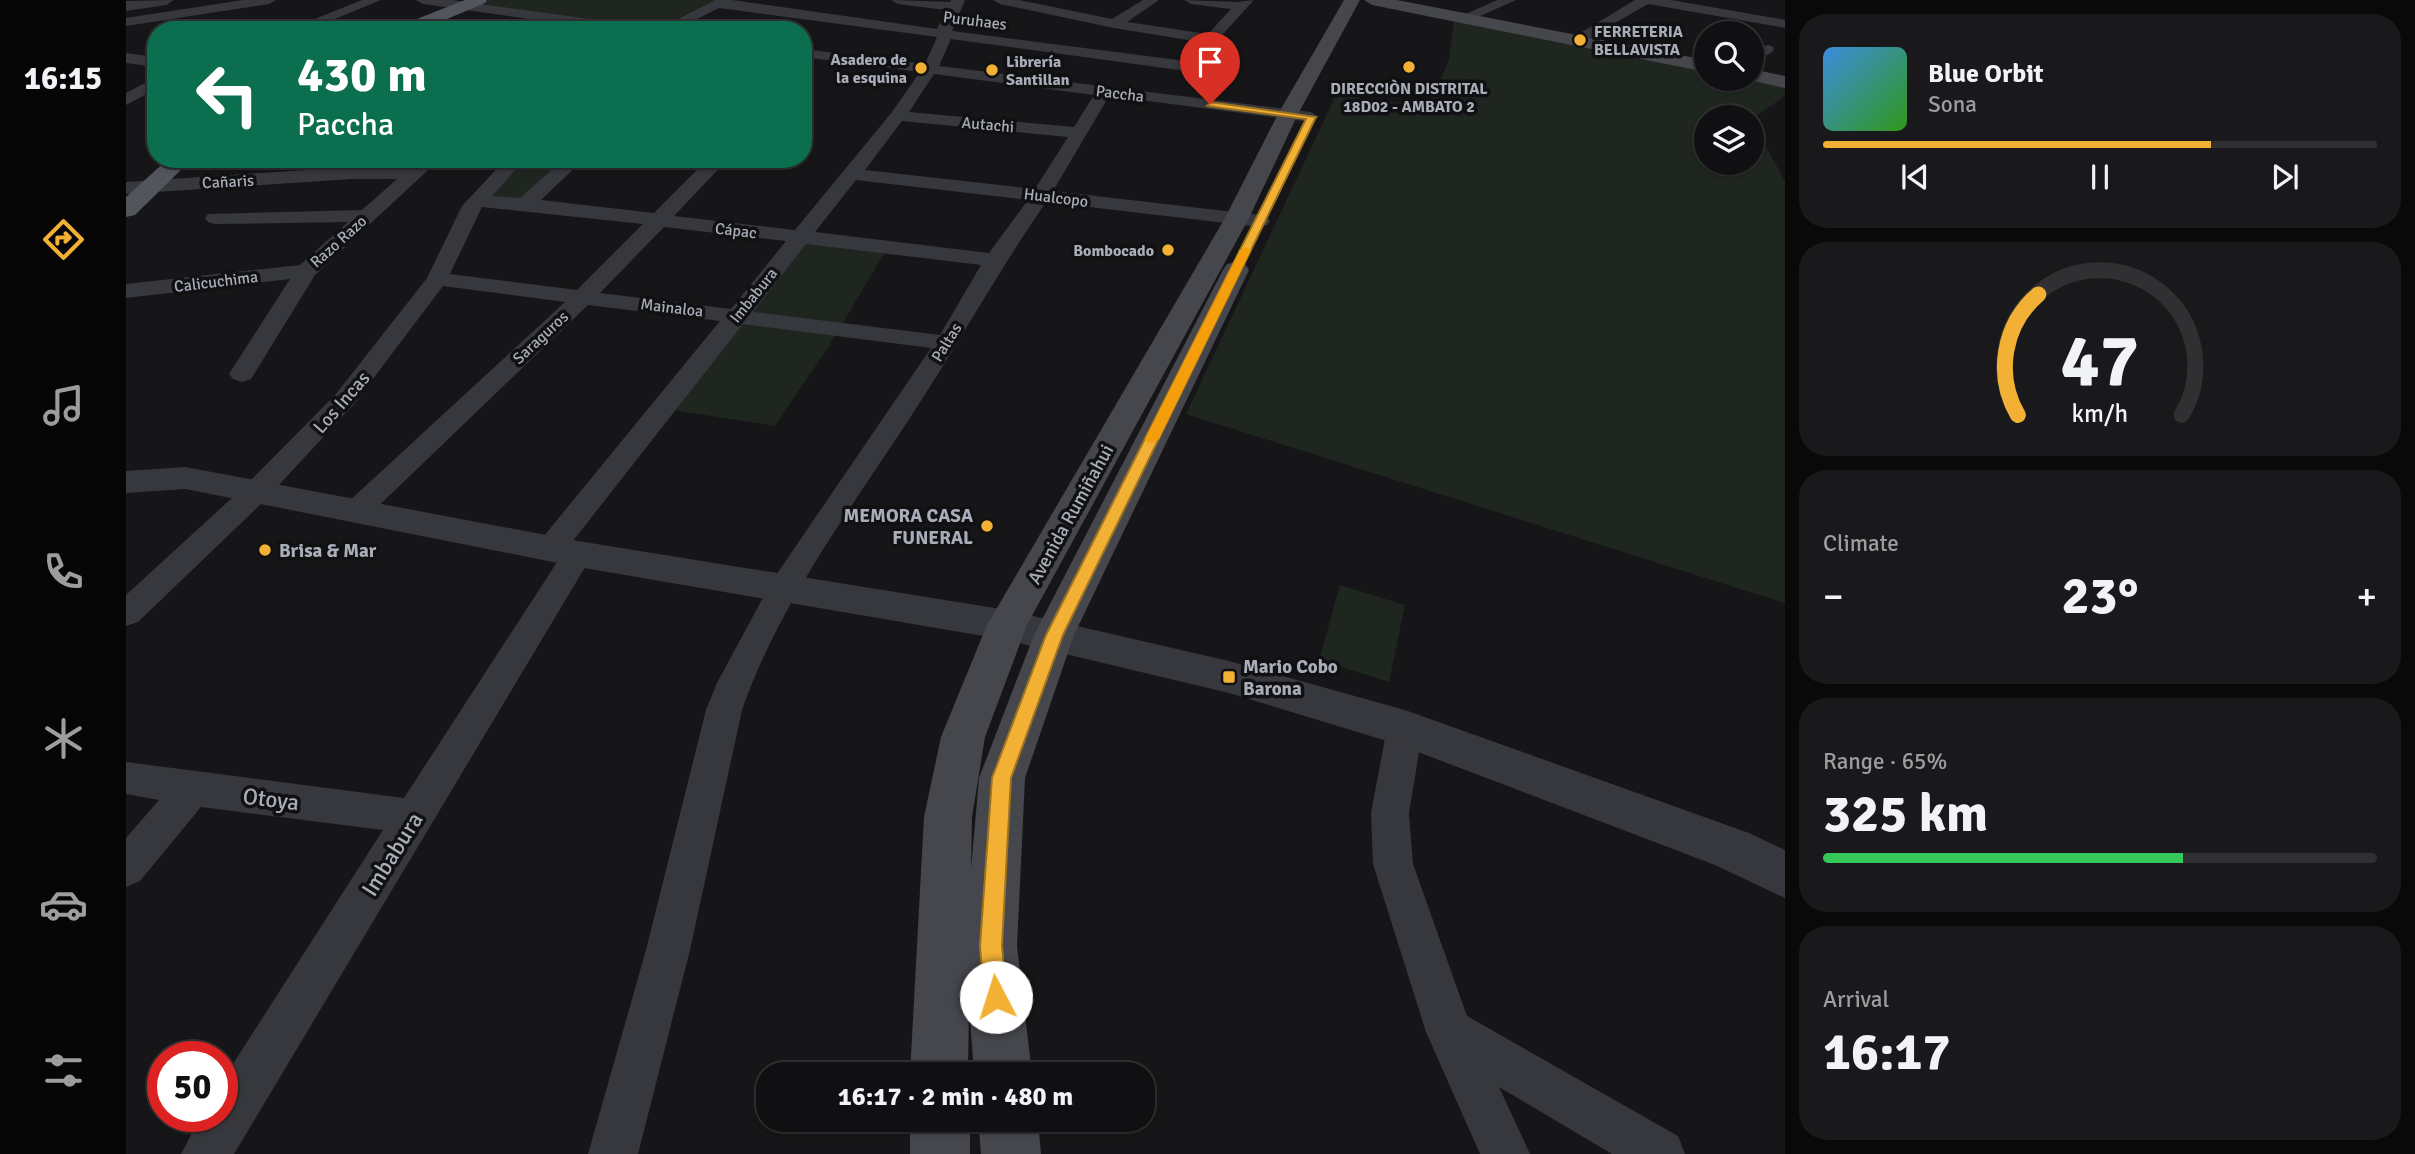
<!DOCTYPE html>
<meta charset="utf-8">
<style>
body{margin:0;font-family:Signika,sans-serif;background:#19191b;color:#f1f3f6;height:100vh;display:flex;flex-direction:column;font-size:26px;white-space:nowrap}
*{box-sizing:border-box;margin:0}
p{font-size:23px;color:#9c9d9f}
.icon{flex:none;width:38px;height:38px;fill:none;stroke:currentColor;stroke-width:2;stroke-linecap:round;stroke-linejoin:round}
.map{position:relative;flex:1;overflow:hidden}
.panel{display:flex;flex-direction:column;gap:14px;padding:14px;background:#09090a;width:630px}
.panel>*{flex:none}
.guide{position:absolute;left:21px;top:21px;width:665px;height:147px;border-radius:28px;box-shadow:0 2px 5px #0004,0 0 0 2px #303032;background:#0b6e4f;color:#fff;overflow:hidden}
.tools{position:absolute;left:1568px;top:21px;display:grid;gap:14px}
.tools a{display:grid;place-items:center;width:70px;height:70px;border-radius:50%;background:#101012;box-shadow:0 2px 5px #0004,0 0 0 2px #303032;font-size:35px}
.speed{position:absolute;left:21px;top:1041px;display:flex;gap:14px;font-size:35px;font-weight:700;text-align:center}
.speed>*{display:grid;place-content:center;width:91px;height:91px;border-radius:50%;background:#101012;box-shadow:0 2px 5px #0004,0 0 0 2px #303032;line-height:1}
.speed .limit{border:10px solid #d22;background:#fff;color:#111}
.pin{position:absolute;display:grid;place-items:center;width:60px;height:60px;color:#fff;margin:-72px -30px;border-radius:50% 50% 50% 0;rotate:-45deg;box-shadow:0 0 7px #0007}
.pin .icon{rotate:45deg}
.me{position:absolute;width:77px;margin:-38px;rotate:355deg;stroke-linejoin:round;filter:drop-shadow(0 0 5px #0008)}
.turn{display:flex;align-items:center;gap:24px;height:147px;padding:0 35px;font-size:32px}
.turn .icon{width:91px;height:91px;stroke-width:2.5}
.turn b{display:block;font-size:49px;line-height:60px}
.big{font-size:52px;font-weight:700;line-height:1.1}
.panel .widget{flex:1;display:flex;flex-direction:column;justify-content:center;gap:10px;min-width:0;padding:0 24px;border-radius:28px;background:#19191b}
.panel .dial{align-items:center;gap:0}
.dial svg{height:182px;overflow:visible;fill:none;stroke:#303032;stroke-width:7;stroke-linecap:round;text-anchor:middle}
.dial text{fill:#f1f3f6;stroke:none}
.song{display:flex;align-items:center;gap:21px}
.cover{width:84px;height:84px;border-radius:10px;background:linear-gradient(135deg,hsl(210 70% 55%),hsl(110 70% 35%))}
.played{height:7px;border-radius:4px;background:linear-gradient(90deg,#f2b134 70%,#303032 70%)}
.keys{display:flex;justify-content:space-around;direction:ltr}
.heat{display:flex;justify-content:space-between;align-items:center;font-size:38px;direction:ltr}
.charge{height:10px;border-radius:5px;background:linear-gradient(90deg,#34c759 65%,#303032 0)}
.trip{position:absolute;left:630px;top:1062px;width:399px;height:70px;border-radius:28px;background:#101012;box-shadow:0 2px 5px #0004,0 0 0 2px #303032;font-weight:700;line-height:70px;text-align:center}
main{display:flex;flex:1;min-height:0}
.menu{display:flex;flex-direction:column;width:126px;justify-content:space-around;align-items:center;background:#060607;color:#9c9d9f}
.menu .icon{width:49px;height:49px}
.menu .active{color:#f2b134}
.menu b{font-size:32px;color:#f1f3f6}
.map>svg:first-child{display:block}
.green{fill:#1e261f}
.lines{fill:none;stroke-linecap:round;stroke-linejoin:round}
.minor{fill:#37383d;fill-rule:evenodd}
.tertiary{fill:#37383d;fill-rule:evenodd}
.secondary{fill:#45474d;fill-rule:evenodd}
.primary{fill:#53555c;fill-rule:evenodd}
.route{fill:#f2b134;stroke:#9d7322;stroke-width:2}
.slow{fill:#f59e0b}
.poi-dot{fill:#f2b134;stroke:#111113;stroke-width:2.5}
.labels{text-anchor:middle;stroke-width:7;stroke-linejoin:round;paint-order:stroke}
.far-street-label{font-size:16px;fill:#a8adb8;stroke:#111113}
.far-poi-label{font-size:16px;font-weight:bold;fill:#a8adb8;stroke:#111113;text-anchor:start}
.street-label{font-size:19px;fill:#a8adb8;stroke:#111113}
.poi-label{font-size:19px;font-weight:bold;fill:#a8adb8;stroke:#111113;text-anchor:start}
.near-street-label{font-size:23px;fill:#a8adb8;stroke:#111113}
</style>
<main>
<nav class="menu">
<b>16:15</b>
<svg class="icon active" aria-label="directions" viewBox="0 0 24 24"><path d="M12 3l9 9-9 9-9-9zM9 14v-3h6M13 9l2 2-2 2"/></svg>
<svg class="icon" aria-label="music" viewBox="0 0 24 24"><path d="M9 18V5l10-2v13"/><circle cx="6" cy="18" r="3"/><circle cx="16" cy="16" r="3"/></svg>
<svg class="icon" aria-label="phone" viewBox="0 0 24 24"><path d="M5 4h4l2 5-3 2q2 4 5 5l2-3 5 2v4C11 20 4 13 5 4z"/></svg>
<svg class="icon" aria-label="climate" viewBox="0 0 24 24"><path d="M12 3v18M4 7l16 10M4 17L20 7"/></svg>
<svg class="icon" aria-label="car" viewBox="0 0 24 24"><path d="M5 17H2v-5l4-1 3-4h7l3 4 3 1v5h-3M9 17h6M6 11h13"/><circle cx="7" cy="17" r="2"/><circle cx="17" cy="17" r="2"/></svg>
<svg class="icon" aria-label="filters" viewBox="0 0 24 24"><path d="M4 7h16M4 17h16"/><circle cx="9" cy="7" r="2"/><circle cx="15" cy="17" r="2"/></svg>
</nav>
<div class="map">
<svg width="1659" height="1154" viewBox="0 0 1659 1154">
<rect width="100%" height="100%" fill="#161618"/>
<path class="green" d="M362,0H590L529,29L355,4Z
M1328,21L1580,70V79H1621L1659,87V96L1626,119L1580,117V163H1626V121L1659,181V603L1060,414L1210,95L1303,106L1323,60Z
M399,159H453L409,201L359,197Z
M680,244L759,252L703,346L649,426L547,410Z
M1214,585L1279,605L1263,682L1193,660Z"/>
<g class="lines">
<path class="minor" d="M117,0H150L143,4L0,26V18Z
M236,0H255L182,30H161Z
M290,0H326L514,26L521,30H482L297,4Z
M589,0H606L811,29L820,10L772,4L765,0L824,2L825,0H839L826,31L1060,61L1068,66L1060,71L825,39L813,66L1185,112L1193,117L1185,122L983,96L927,191L1134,215L1141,217L1144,221L1141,225L1134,227L920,202C873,270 834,341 789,410C727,506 654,601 616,710L564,950L512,1154H462L520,950L580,710L591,683L646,581L805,348L617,324L443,546L452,543L463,546L467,554L108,1154H55L75,1116H96V1081L257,830L75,807L14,881L0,887V838L33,800L0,794V762L278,798L435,556L424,560L413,556L409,549L413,542L594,321L462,305L241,517L231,520L221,517L216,510L221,503L439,302L317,286L228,404L139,500L12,622L0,626V595L119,486L210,394L301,278L336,206L380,159H399L366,196L394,198L438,159H458L415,200L528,213L582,159H602L548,216L669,230L766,112L794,72L677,57V49L799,64L811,37L593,8L549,30H530ZM808,74L968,95L948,127L783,112ZM776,121L942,137L909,189L739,170ZM730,180L902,200L863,253L689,232ZM356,207L517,224L451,290L324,274ZM538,227L660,241L605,309L474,293ZM680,244L855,265L814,335L627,312Z
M867,0H893L986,19L1017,0H1033L1001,22L1082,34L1105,9L1065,4L1058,0L1111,2L1128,0L1077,56L1072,57L1065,53L1074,42L988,28L874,4Z
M1371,0H1390L1343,21L1338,22L1331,18Z
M1509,0H1545L1659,20V28L1522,4L1453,44L1448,45L1441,41Z
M1641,45L1646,46L1648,49L1646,52L1626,64V53Z
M0,53L30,57V67L0,63Z
M30,77V89L0,105V93Z
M294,159H314L189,275L125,379L116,382L107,379L103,374L164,279L0,298V284L174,265L222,222L89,224L82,222L79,218L82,214L236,210L271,179H226L0,194V182L226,167L284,168Z
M1279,713L1292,718L1297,728L1283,813L1287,864L1341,1016L1552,1136L1559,1154H1486L1373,1087L1404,1154H1354L1300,1032L1247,864L1245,813L1261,728L1266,718Z"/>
<path class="tertiary" d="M48,0L40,5L0,11V1Z
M59,467L452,541L881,610L1103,661L1279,710L1623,833L1659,850V898L1589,865L1271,744L1103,693L881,640L452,567L59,489L0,493V471Z"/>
<path class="secondary" d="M1218,0H1234L1172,114L1123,218L901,625L859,737L846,817L845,869L853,778L908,635L1097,270L1101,264L1110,262L1119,264L1123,270L948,635L899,778L891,946L906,1074H848L843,1005L842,1074H784L798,817L815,737L861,625L1099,218L1152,114Z
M1238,0H1271L1580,60V72L1246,5Z
M1626,69L1659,76V88L1619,79H1626Z
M784,1120H844V1154H784Z
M852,1120H912L915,1154H855Z"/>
<path class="primary" d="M339,0H361L359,3L295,30H271L273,26Z
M42,159H66L9,215L0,217V197Z"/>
</g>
<path class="route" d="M1084,102L1190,117L937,635L885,778L876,946L881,997L878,1005L870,1009L862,1005L858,997L854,946L866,778L920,635L1180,119L1081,106Z"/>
<path class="slow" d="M1119,247L1125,250L1033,439L1026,443L1021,442L1019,439L1114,250Z"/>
<g class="poi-dot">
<circle cx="1454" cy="40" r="7"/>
<circle cx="1283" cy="67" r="7"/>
<circle cx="795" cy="68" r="7"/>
<circle cx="866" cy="70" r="7"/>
<circle cx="1042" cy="250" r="7"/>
<circle cx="861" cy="526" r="7"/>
<circle cx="139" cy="550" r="7"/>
<rect x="1096" y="670" width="14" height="14" rx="3.5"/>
</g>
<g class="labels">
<g class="far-street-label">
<text transform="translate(849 20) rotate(7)" y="6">Puruhaes</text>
<text transform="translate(994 93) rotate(7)" y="6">Paccha</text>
<text transform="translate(862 124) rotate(5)" y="6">Autachi</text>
<text transform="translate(102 181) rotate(-3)" y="6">Cañaris</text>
<text transform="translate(930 197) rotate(7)" y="6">Hualcopo</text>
<text transform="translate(610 230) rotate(7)" y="6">Cápac</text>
<text transform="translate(212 241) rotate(-42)" y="6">Razo Razo</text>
<text transform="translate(90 281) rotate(-7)" y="6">Calicuchima</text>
<text transform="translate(627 295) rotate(-51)" y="6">Imbabura</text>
<text transform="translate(546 307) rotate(7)" y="6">Mainaloa</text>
<text transform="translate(414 337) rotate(-43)" y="6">Saraguros</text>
<text transform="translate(820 342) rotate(-58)" y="6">Paltas</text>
</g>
<g class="far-poi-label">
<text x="1468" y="37">FERRETERIA<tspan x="1468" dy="18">BELLAVISTA</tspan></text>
<text x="781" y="65" text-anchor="end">Asadero de<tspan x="781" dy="18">la esquina</tspan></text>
<text x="880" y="67">Librería<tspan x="880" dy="18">Santillan</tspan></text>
<text x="1283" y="94" text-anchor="middle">DIRECCIÒN DISTRITAL<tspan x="1283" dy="18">18D02 - AMBATO 2</tspan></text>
<text x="1028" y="256" text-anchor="end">Bombocado</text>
</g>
<g class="street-label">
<text transform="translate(215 402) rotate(-49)" y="7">Los Incas</text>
<text transform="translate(944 514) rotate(-61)" y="7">Avenida Rumiñahui</text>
</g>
<g class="poi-label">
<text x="847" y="522" text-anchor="end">MEMORA CASA<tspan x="847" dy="22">FUNERAL</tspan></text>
<text x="153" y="557">Brisa &amp; Mar</text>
<text x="1117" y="673">Mario Cobo<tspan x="1117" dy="22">Barona</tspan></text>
</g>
<g class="near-street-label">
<text transform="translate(145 799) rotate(7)" y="8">Otoya</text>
<text transform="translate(266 854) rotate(-58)" y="8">Imbabura</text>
</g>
</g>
</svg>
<div class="tools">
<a><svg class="icon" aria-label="search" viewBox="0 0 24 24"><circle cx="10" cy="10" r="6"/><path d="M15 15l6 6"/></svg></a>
<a><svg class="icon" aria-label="layers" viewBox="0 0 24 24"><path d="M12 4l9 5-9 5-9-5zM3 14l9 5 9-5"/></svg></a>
</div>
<div class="speed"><div class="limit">50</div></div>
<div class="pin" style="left:1084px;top:104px;background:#d93025"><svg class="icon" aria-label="arrive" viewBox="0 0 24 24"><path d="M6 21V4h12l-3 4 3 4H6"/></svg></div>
<svg class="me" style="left:870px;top:997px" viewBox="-20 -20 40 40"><circle r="19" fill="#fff"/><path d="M0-13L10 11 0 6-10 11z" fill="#f2b134"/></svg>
<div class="trip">16:17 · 2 min · 480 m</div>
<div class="guide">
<div class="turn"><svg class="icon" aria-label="left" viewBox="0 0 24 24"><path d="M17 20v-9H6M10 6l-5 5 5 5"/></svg><div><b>430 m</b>Paccha</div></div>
</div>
</div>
<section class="panel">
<div class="widget">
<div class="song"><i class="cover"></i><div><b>Blue Orbit</b><p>Sona</p></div></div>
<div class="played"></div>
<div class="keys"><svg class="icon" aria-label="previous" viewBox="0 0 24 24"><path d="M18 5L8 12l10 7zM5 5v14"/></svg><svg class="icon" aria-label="pause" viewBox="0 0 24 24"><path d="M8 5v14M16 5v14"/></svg><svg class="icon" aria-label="next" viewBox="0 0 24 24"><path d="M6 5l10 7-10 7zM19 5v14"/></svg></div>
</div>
<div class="widget dial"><svg viewBox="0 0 100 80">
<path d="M14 69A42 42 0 1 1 86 69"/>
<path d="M14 69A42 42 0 0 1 23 16" stroke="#f2b134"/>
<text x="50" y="56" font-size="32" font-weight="700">47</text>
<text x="50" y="72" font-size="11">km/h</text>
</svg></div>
<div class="widget"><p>Climate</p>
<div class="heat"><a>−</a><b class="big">23°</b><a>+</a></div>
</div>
<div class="widget"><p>Range · 65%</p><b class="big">325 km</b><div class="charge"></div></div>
<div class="widget"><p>Arrival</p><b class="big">16:17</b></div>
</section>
</main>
